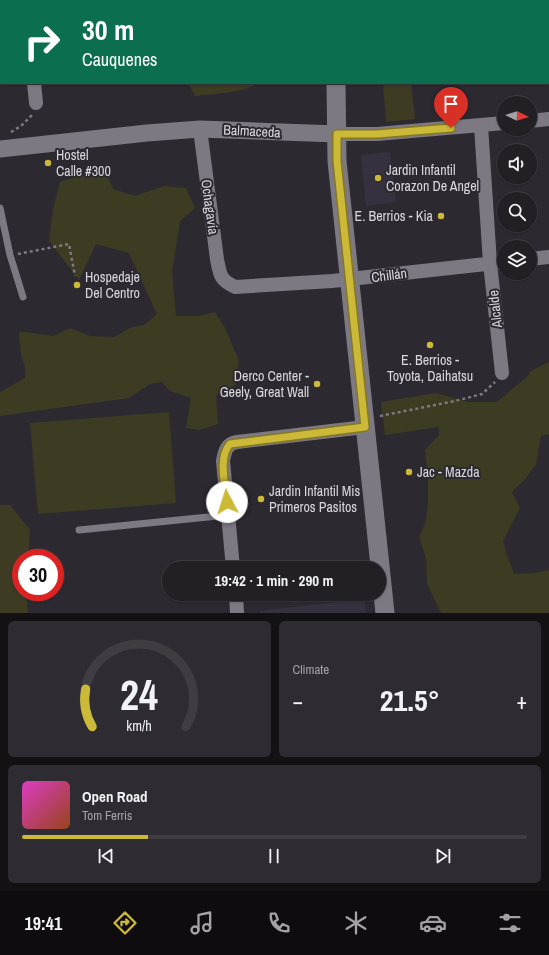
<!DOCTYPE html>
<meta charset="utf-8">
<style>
body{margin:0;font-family:"Archivo Narrow",sans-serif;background:#2e2c32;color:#f1f3f6;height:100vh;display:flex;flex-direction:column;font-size:15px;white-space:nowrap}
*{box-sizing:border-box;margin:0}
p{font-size:13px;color:#a2a2a7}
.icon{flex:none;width:22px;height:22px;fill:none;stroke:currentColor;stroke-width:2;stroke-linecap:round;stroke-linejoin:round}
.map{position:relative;height:613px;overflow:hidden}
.details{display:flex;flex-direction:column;gap:8px;padding:8px;background:#131114;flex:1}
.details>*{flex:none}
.guide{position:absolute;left:0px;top:0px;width:549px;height:84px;box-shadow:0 1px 3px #0004,0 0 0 1px #3f3d42;background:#0b6e4f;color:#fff;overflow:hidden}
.needle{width:26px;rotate:95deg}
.tools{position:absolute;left:497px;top:96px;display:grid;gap:8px}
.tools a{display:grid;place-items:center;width:40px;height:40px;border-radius:50%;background:#221f25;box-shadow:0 1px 3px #0004,0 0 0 1px #3f3d42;font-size:20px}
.speed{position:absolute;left:12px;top:549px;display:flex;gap:8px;font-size:20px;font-weight:700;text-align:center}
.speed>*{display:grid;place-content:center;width:52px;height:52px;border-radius:50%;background:#221f25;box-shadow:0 1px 3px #0004,0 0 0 1px #3f3d42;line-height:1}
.speed .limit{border:6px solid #d22;background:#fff;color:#111}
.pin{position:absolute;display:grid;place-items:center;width:34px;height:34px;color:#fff;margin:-41px -17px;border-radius:50% 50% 50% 0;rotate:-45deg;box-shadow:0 0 4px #0007}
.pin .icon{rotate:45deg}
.me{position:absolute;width:44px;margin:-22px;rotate:355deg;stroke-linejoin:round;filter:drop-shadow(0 0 3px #0008)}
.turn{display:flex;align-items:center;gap:14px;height:84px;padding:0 16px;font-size:18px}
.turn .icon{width:52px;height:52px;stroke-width:2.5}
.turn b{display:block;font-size:28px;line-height:34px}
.big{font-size:30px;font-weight:800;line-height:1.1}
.details .card{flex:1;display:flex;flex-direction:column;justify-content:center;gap:6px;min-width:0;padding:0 14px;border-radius:6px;background:#2e2c32}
.details .dial{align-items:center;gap:0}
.dial svg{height:104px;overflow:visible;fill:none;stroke:#3f3d42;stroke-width:7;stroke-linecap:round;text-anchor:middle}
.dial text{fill:#f1f3f6;stroke:none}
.song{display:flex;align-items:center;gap:12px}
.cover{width:48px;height:48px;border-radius:6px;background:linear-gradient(135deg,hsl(310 70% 55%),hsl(20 70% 35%))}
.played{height:4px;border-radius:2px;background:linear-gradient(90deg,#ccb938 25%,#3f3d42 25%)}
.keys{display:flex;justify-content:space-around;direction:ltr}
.heat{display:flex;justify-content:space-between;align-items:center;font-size:22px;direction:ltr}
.details .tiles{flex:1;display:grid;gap:8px;grid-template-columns:1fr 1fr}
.card:last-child{grid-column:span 2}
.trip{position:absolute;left:162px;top:561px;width:224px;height:40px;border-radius:20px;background:#221f25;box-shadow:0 1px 3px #0004,0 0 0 1px #3f3d42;font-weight:800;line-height:40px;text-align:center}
.menu{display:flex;height:64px;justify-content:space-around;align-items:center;background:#0e0c0f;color:#a2a2a7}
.menu .icon{width:28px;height:28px}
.menu .active{color:#ccb938}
.menu b{font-size:18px;color:#f1f3f6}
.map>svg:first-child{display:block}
.built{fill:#37313f}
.green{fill:#3e3b23}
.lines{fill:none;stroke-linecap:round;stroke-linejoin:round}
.path{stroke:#7e7a81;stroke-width:2.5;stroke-dasharray:3 3;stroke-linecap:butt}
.service{stroke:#7d7983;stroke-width:7}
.minor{stroke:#7d7983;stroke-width:14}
.tertiary{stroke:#7d7983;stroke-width:17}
.secondary{stroke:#7d7983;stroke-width:19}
.route-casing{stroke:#857824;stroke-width:10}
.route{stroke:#ccb938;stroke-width:7}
.poi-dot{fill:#ccb938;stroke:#2d2931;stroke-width:1.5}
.labels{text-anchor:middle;stroke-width:4;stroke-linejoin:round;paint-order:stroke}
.street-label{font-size:14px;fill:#dad7dd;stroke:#2d2931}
.poi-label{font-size:14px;fill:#dad7dd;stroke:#2d2931;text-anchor:start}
</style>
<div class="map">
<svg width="549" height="613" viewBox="0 0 549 613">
<rect width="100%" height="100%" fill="#2d2931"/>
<path class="built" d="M390,152L396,202L366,206L361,155Z
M364,599L366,613H260V611Z"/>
<path class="green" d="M188,83H258C243,93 213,94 195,96Z
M383,83H411L415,119L386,122Z
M104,168L113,189L135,196L164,186L186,188L195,208L180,221L172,272L176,316H199L215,312L225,328L239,361L235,385L216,395L218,424L199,430L186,428L191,398L170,391L162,382L150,384L129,398L0,416V392L25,378V366L21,356L19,332H26L53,336L70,328L90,336L114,337L132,327L144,325L157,314L129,253L96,244L79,280L49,241L53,209L60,182Z
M549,362V434L541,436L536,464L526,478L512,492L520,508L503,541L507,555L514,574L534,573L549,570V613H441L427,584L426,558L419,537L425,524L428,507V474L425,450L439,435V427L385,435L381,402L436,393L468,402H497L527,377L531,371Z
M169,412L176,503L38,514L30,423Z
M0,505H10L30,530L28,558H21V592H26L28,613H0Z"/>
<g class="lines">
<path class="path" d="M11,132L21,126L32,115
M18,254L69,244L75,276
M380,416L455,401L482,394L495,382"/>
<path class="service" d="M0,208L10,255L23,297
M79,530L228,515"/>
<path class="minor" d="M23,0V1
M191,0V1
M548,4H549
M34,83L36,103
M530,121L549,119
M481,126L490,263L502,373
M200,129L217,259C220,275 220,280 235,287L332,281L504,262
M337,134H377L504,123
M530,259L549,257
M233,568L223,461C225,451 226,444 237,442L365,427
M236,594L237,613"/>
<path class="tertiary" d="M0,149L147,133L200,129L337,134"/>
<path class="secondary" d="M327,0L328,1
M336,83L337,161L385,613"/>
</g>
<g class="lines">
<defs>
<path id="route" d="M227,502C225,484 218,457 230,444L365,427L337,161V134H377L451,128"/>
</defs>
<use href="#route" class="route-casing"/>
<use href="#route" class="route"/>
</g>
<g class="poi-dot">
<circle cx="48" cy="163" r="4"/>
<circle cx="378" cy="178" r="4"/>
<circle cx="441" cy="216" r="4"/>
<circle cx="77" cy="285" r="4"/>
<circle cx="430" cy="345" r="4"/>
<circle cx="317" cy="384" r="4"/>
<circle cx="409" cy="472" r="4"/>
<circle cx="261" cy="499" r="4"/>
</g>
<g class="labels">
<g class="street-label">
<text transform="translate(252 131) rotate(3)" y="5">Balmaceda</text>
<text transform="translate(210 207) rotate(82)" y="5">Ochagavía</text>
<text transform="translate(389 275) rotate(-7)" y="5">Chillán</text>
<text transform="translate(495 309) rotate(-96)" y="5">Alcalde</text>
</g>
<g class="poi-label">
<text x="56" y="160">Hostel<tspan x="56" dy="16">Calle #300</tspan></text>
<text x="386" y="175">Jardin Infantil<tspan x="386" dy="16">Corazon De Angel</tspan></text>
<text x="433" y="221" text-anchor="end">E. Berrios - Kia</text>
<text x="85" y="282">Hospedaje<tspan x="85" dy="16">Del Centro</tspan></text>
<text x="430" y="365" text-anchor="middle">E. Berrios -<tspan x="430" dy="16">Toyota, Daihatsu</tspan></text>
<text x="309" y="381" text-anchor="end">Derco Center -<tspan x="309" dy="16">Geely, Great Wall</tspan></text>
<text x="417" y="477">Jac - Mazda</text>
<text x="269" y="496">Jardin Infantil Mis<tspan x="269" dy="16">Primeros Pasitos</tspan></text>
</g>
</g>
</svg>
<div class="tools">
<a><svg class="needle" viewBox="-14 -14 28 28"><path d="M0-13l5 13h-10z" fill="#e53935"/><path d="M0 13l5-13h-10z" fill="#a2a2a7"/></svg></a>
<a><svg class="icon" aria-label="sound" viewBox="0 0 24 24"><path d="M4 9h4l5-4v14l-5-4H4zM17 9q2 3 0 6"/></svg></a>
<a><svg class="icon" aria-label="search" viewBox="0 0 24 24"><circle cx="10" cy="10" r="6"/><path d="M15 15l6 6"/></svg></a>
<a><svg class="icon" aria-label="layers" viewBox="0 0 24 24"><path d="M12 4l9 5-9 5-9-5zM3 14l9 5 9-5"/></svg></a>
</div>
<div class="speed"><div class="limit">30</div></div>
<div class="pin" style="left:451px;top:128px;background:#d93025"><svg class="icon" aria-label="arrive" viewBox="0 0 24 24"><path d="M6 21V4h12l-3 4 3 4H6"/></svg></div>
<svg class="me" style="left:227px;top:502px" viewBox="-20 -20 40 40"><circle r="19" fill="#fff"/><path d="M0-13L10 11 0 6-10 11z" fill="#ccb938"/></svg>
<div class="trip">19:42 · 1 min · 290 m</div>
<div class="guide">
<div class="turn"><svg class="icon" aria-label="right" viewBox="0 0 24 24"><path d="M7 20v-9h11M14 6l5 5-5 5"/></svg><div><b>30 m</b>Cauquenes</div></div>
</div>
</div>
<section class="details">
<div class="tiles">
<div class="card dial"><svg viewBox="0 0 100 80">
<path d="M14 69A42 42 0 1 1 86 69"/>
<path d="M14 69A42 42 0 0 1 9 40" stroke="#ccb938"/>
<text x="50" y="56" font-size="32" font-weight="700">24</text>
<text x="50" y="72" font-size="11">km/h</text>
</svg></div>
<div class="card"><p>Climate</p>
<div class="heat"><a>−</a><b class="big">21.5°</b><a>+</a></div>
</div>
<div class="card">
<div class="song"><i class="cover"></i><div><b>Open Road</b><p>Tom Ferris</p></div></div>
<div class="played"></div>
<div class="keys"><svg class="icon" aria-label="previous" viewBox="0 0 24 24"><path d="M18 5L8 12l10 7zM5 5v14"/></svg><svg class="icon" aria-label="pause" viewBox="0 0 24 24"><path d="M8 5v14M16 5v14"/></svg><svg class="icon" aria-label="next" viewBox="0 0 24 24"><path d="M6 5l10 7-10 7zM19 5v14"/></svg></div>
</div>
</div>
</section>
<nav class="menu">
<b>19:41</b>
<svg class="icon active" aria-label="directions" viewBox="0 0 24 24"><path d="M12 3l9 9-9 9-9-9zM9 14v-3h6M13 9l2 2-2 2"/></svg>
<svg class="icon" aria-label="music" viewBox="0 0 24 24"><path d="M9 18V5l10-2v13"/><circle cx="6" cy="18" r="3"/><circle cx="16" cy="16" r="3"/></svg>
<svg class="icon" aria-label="phone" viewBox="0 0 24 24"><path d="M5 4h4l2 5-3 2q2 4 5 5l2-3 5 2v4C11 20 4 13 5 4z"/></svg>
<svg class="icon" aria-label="climate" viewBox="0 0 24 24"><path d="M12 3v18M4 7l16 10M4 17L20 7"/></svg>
<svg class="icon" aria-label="car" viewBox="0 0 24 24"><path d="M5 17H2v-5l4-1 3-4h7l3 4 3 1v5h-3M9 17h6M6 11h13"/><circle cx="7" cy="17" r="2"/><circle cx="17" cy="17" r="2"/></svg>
<svg class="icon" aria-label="filters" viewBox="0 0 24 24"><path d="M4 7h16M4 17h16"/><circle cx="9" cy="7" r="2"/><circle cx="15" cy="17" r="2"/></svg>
</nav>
